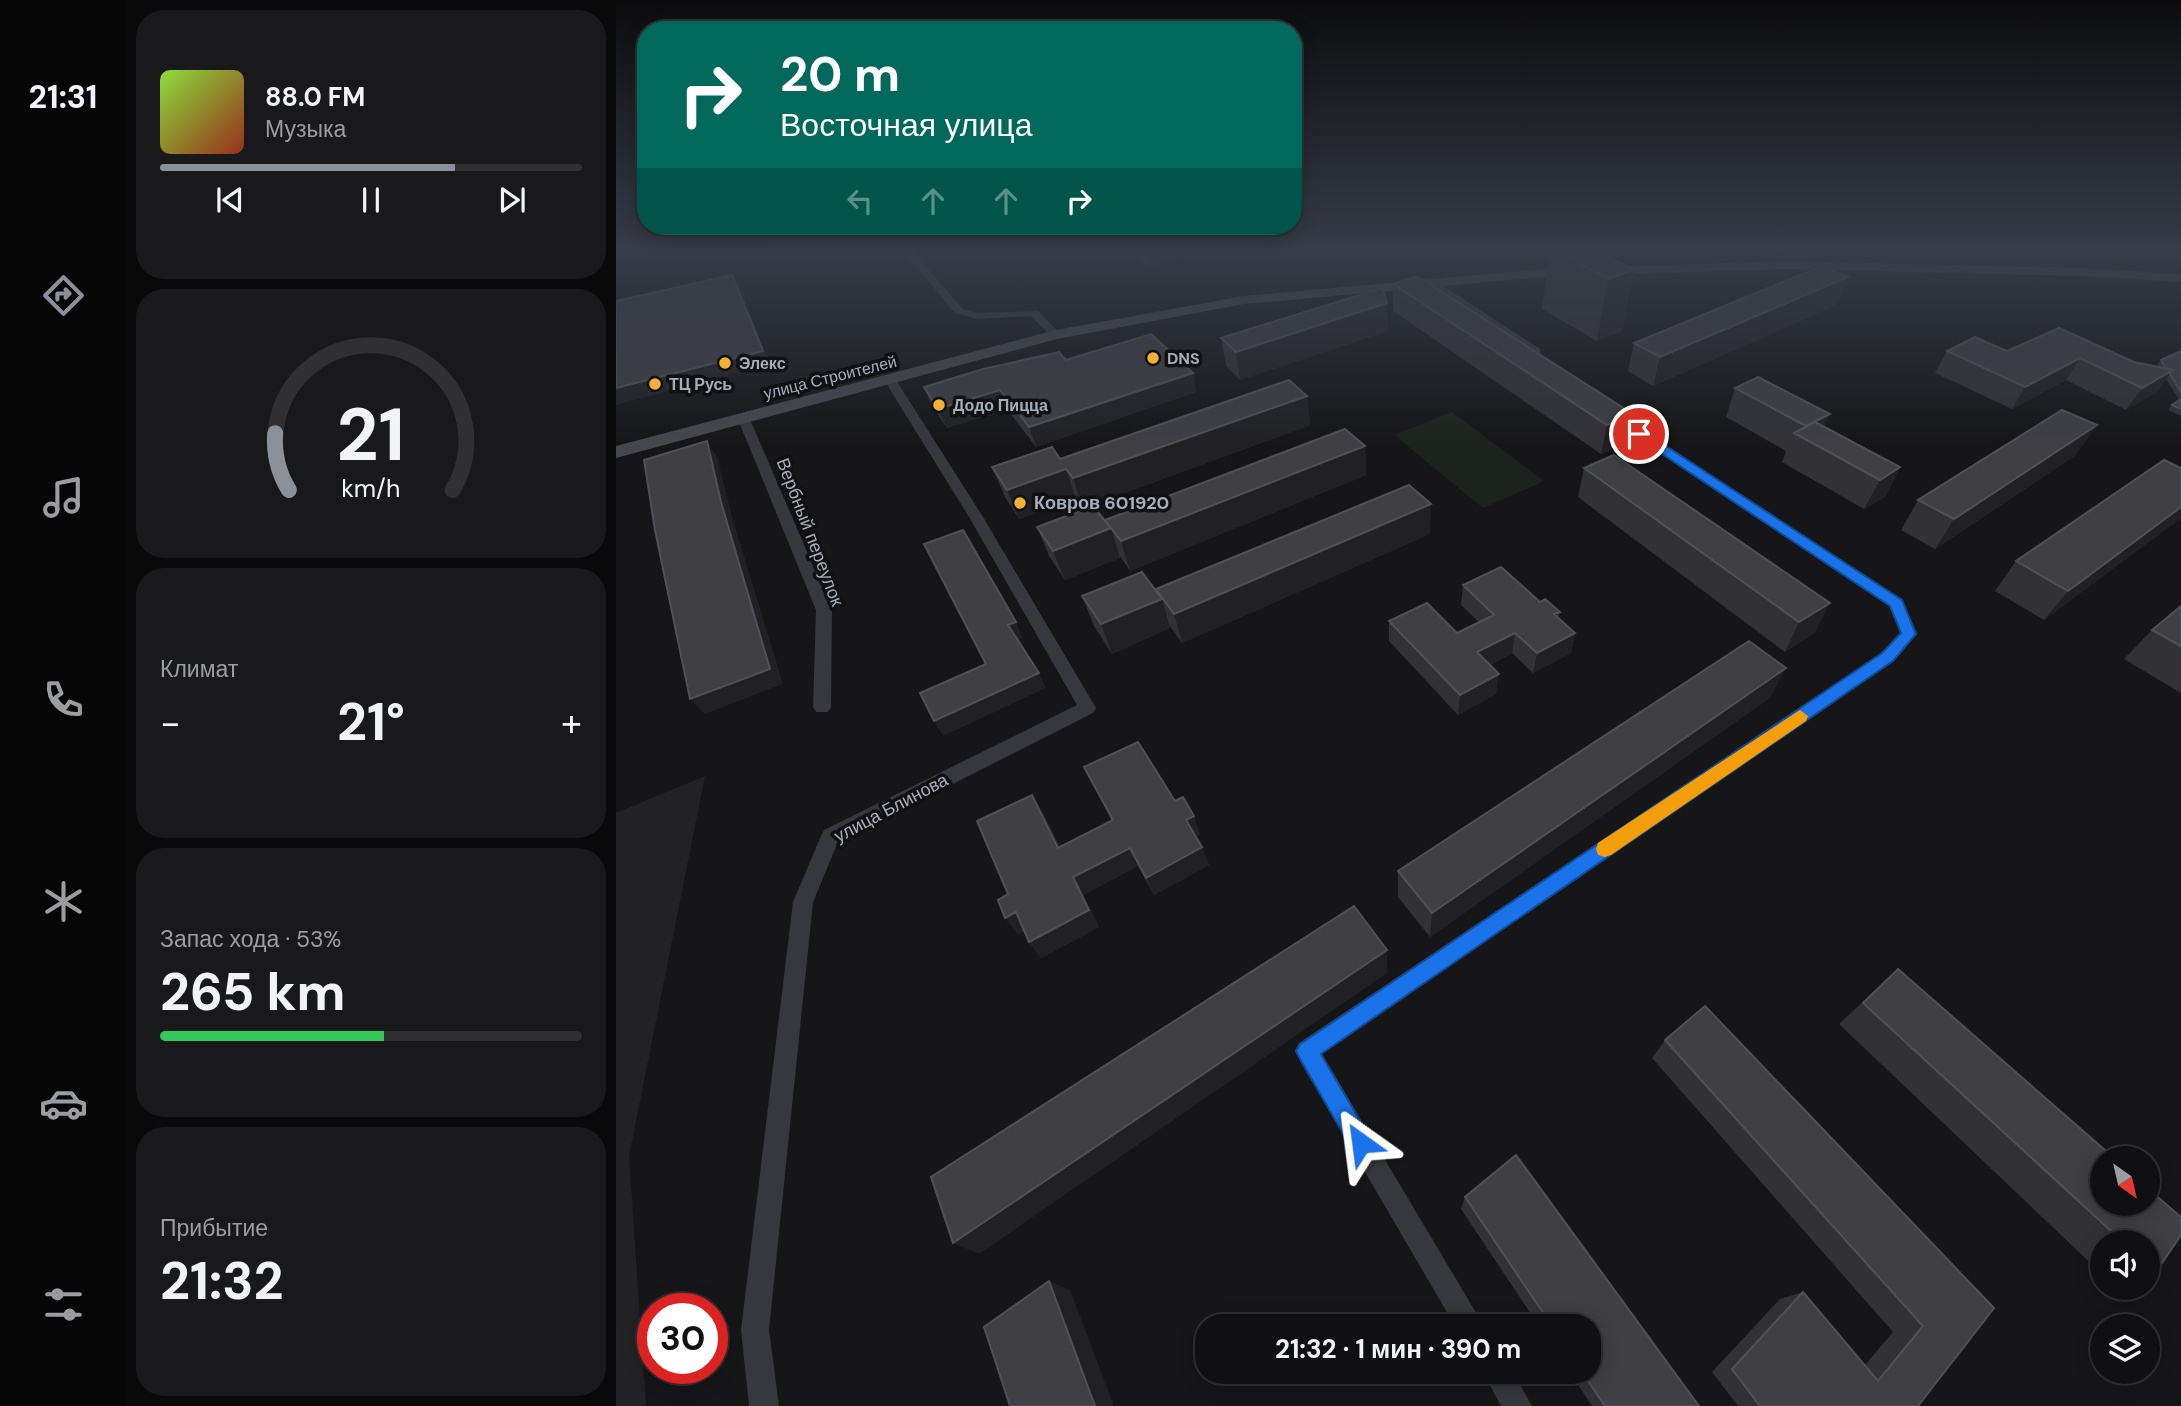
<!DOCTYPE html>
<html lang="ru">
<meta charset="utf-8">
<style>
body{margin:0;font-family:"DM Sans",sans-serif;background:#19191b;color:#f1f3f6;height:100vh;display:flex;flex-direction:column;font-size:26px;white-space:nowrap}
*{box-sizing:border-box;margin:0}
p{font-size:23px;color:#9c9d9f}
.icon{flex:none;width:38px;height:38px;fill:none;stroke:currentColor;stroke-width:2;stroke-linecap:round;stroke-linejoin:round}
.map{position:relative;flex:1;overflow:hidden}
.details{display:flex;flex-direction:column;gap:10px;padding:10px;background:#09090a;width:490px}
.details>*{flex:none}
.hud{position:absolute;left:21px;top:21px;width:665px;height:214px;border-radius:28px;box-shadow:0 4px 18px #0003,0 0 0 2px #303032;background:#00695c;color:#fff;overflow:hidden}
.needle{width:46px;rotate:146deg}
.tools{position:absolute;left:1474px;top:1146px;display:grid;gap:14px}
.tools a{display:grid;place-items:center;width:70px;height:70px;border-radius:50%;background:#101012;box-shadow:0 4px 18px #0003,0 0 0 2px #303032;font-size:35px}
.speed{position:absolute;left:21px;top:1293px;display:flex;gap:14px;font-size:35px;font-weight:700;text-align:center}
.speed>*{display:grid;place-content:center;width:91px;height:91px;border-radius:50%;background:#101012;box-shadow:0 4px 18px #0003,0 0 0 2px #303032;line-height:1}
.speed .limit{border:10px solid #d22;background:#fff;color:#111}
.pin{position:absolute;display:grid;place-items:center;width:60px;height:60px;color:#fff;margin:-30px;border:4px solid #fff;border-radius:50%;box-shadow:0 2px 7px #0007}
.me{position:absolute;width:77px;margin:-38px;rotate:329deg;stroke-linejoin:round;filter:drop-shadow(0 0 5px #0008)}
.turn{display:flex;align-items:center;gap:24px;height:147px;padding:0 28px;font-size:32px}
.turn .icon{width:91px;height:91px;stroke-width:2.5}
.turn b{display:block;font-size:49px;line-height:60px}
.lanes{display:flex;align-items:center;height:66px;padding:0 28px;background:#0003;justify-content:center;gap:35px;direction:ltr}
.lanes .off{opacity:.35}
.big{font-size:52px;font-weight:700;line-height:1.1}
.details .tile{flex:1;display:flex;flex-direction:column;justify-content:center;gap:10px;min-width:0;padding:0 24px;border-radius:28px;background:#19191b}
.details .dial{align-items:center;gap:0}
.dial svg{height:182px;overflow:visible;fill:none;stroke:#303032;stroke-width:7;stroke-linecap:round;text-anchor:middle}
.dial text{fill:#f1f3f6;stroke:none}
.song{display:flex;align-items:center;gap:21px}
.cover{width:84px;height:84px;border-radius:10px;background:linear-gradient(135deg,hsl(90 70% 55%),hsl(10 70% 35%))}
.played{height:7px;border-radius:4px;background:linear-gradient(90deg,#8c9099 70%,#303032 70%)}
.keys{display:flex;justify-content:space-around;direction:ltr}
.heat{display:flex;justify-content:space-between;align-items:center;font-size:38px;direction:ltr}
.charge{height:10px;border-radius:5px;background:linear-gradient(90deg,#34c759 53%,#303032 0)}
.trip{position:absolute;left:579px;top:1314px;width:406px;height:70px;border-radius:28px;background:#101012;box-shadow:0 4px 18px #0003,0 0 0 2px #303032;font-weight:700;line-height:70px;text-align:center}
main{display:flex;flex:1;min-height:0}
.tab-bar{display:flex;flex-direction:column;width:126px;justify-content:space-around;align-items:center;background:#060607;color:#9c9d9f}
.tab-bar .icon{width:49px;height:49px}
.tab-bar .on{color:#8c9099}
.tab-bar b{font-size:32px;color:#f1f3f6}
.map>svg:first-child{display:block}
.built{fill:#222225}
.green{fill:#1c231d}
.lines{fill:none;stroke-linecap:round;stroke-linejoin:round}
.minor{fill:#37383d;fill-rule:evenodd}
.secondary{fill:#45474d;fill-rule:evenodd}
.wall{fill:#323236}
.shaded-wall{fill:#212124}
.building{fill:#3f3f44;stroke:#4f5156;stroke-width:2}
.route{fill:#1a73e8;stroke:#114b97;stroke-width:2}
.slow{fill:#f59e0b}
.poi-dot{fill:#f2b134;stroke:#111113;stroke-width:2.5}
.labels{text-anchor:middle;stroke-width:7;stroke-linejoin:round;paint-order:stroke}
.far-poi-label{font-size:16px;font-weight:bold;fill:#a8adb8;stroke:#111113;text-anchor:start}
.far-street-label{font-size:16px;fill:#a8adb8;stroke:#111113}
.poi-label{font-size:18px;font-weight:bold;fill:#a8adb8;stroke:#111113;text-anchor:start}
.street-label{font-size:18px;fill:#a8adb8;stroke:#111113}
</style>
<main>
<nav class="tab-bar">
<b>21:31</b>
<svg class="icon on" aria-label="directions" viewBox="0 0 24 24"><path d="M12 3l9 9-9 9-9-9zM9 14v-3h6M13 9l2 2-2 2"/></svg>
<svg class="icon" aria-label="music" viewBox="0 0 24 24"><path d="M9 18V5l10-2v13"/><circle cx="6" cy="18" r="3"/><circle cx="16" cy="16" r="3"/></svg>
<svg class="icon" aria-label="phone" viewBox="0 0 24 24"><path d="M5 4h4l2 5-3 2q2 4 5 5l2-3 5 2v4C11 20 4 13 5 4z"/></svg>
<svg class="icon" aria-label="climate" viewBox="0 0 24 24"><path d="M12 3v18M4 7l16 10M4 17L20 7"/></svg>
<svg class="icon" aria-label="car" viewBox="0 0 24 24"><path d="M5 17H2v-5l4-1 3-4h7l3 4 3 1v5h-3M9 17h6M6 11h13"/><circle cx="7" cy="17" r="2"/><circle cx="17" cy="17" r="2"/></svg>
<svg class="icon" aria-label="filters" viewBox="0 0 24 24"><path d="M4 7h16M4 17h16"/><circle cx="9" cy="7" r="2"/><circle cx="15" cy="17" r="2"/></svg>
</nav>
<section class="details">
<div class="tile">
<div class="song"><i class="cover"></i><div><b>88.0 FM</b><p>Музыка</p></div></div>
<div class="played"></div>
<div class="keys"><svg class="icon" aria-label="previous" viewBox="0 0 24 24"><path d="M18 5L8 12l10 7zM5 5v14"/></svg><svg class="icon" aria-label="pause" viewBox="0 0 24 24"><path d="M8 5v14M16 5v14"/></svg><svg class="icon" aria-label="next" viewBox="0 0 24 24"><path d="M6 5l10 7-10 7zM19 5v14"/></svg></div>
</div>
<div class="tile dial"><svg viewBox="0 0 100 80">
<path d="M14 69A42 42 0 1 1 86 69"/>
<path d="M14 69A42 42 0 0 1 8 44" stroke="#8c9099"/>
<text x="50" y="56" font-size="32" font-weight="700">21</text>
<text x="50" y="72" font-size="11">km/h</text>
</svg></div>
<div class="tile"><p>Климат</p>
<div class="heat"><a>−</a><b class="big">21°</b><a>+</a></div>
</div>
<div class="tile"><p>Запас хода · 53%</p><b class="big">265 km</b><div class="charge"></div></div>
<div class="tile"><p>Прибытие</p><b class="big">21:32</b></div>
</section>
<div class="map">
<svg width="1565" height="1406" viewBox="0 0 1565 1406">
<rect width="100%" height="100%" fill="#161618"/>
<path class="built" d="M89,776L13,1156L30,1406H0V813Z"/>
<path class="green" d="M836,412L928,481L867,508L778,435Z"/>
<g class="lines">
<path class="minor" d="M285,249H295L347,309L361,313L422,311L446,335L436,337L415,316L361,319L339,313Z
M810,280H818L924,349L927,365L933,371L931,374H923L917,368L914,352L810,284Z
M274,376L280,380L367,517L480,708L477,713L222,842L197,902L153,1330L163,1406H133L125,1330L177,902L205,836L208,830L461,705L353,517L268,380Z
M995,411L1286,599L1301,633L1278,661L706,1054L868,1326H839L683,1059L679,1051L683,1043L1266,653L1284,632L1273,606L991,418L989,415Z
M127,413L133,417L216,610L215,707L212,712H200L197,707L200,610L121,417Z
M867,1372H897L916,1406H885Z"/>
<path class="secondary" d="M1169,261L1464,268L1565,274V282L1464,276L1169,269L928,277L628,304L441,339L0,458V446L440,330L628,296L928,269Z"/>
</g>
<path class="wall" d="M514,249H561L563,259L533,267Z
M934,249L1018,270L1006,331L981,341L926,309Z
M777,284L1017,414L1010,443L985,454L777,311Z
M1222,304L1037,386L1012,371L1018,343Z
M772,331L624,380L610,366L605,338Z
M1331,351H1391L1518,362L1543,367L1541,365L1545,360L1565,351V416L1552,410L1556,405L1563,400L1550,379L1541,392L1510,410L1450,380L1396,409L1319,373Z
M450,360L577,373L580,392L420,447L391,409L331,428L316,406L308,387Z
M1119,388L1208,427L1284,467L1269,497L1248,509L1166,462L1170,451L1110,417Z
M691,396L694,425L467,508L460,499L403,519L389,497L376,467L444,459Z
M749,446L750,475L514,571L504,556V558L449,580L433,556L421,527L490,522Z
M1460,455L1319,549L1285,530L1302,500Z
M968,468L1199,633L1169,652L962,497Z
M1565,468V518L1428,620L1379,591L1400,561Z
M814,534L566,643L554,626V628L496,654L478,626L466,596L541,591Z
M847,585L924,602L944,612L942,618L959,633L955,653L917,673L896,653L874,665L880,694L842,715L773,641V621L841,633L863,622L845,605Z
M1565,606V693L1508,659L1536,630Z
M1155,697L814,937L782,897V871Z
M468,767L559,801L584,834L580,837L586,847L593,865L538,895L522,866L467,895L483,927L425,958L413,942L408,931L402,934L392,894L427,813L444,847L496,821Z
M1282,969L1498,1158H1486V1204H1531V1188L1565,1217V1235L1540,1272L1531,1274V1242H1486V1274L1223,1024Z
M1049,1040L1378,1308L1302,1406H1122L1096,1372L1164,1299L1187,1292L1249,1365L1277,1332L1036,1058Z
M849,1197L1083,1406H976L954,1372H973V1326H923L845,1209Z"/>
<path class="shaded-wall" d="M336,249H356L337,253Z
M529,249H561L563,259L533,267Z
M676,249H691L677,253Z
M1018,270L1006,331L981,341L992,279Z
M116,275L124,287L154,364L0,405V388Z
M1232,277L1222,304L1037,386L1044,357Z
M771,303L772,331L624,380L620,352Z
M1464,358L1450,380L1396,409L1409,387Z
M1557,370L1541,392L1510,410L1526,388Z
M577,373L580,392L420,447L413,427Z
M384,390L391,409L331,428L322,409Z
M691,396L694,425L467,508L457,478Z
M1017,414L1010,443L985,454L991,425Z
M1214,414L1201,443L1190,426Z
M1481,425L1460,455L1319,549L1338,519Z
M91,441L101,457L116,517L167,684L89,714L74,699L105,502Z
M749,446L750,475L514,571L505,541Z
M1284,467L1269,497L1248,509L1264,480Z
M450,469L460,499L403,519L391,490Z
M815,504L814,534L566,643L558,614Z
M1565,507V518L1428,620L1452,591Z
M495,528L504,558L449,580L437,551Z
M546,599L554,628L496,654L485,624Z
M1214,603L1199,633L1169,652L1183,622Z
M400,622L407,638L400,640L392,625Z
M899,633L896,653L859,672L861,652Z
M959,633L955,653L917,673L921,653Z
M1170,668L1155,697L814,937L816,913Z
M423,673L430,688L327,736L318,721Z
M883,674L880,694L842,715L844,695Z
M416,795L427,813L453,866L442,848Z
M578,816L584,834L577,838L570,820Z
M586,847L593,865L538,895L530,878Z
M514,848L522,866L467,895L483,927L425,958L413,942L457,877Z
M400,912L412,929L402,934L389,918Z
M771,950V973L363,1254L337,1243Z
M433,1281L454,1290L498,1406H479Z"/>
<path class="building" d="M935,249H977L1018,270L992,279Z
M1206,266L1232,277L1044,357L1018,343Z
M116,275L147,351L0,388V301Z
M801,276L1017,414L991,425L777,284Z
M766,288L771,303L620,352L605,338Z
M1443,328L1518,362L1557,370L1526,388L1464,358L1409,387L1331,351L1359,337L1391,351Z
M535,334L577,373L413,427L384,390L322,409L308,387L367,369L443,352L450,360Z
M1565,351V392L1554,374L1557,370L1550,368L1545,360Z
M1142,377L1214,414L1190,426L1119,388Z
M673,380L691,396L457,478L450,469L391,490L376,467L436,447L444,459Z
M1565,399V409L1556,405Z
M1446,410L1481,425L1338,519L1302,500Z
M1199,422L1284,467L1264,480L1178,433Z
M729,429L749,446L505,541L489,520Z
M91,441L105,502L154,669L74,699L39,530L28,460Z
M998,455L1214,603L1183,622L968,468Z
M1548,460L1565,468V507L1452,591L1400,561Z
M793,485L815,504L558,614L540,589Z
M477,506L495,528L437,551L421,527Z
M347,530L400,622L392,625L423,673L318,721L304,693L370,664L308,544Z
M885,567L924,602L929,599L944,612L938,614L959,633L921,653L899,633L861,652L883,674L844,695L773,621L811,603L841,633L878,615L847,585Z
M526,572L546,599L485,624L466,596Z
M1565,606V646L1536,630Z
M1133,641L1170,668L816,913L782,871Z
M522,742L559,801L567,797L578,816L570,820L586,847L530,878L514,848L457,877L473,910L413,942L400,912L389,918L382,900L392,894L361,821L416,795L442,848L497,820L468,767Z
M738,906L771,950L337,1243L315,1177Z
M1282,969L1498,1158H1486V1204H1531V1188L1565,1217V1235L1540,1272L1531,1265V1242H1507L1247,1003Z
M1089,1006L1378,1308L1302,1406H1144L1116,1369L1187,1292L1262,1381L1307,1326L1049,1040Z
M900,1155L1083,1406H989L966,1372H973V1326H936L849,1197Z
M433,1281L479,1406H394L368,1327Z"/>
<linearGradient id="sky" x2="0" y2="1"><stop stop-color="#0c0c0d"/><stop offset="0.56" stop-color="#363c48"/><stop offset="1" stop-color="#363c48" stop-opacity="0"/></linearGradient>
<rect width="1565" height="446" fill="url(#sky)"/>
<path class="route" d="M1019,431H1027L1286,600L1300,634L1277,661L705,1054L757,1143L753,1151L745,1154L737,1151L684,1059L680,1051L684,1044L1266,653L1285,633L1274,606L1019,436Z"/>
<path class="slow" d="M1184,710L1192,716L1190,721L995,855L989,857L982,855L980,849L982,843Z"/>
<g class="poi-dot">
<circle cx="537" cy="358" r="7"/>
<circle cx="109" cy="363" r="7"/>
<circle cx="39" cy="384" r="7"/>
<circle cx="323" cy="405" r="7"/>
<circle cx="404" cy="503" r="7"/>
</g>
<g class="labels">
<g class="far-poi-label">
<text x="551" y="364">DNS</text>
<text x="123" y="369">Элекс</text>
<text x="53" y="390">ТЦ Русь</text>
<text x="337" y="411">Додо Пицца</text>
</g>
<g class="far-street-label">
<text transform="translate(214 377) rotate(-14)" y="6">улица Строителей</text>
</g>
<g class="poi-label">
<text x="418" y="509">Ковров 601920</text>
</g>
<g class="street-label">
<text transform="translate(194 532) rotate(69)" y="6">Вербный переулок</text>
<text transform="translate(275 808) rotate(-28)" y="6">улица Блинова</text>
</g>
</g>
</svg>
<div class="tools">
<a><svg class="needle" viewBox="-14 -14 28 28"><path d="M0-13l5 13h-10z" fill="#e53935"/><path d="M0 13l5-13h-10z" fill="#9c9d9f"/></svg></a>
<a><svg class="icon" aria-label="sound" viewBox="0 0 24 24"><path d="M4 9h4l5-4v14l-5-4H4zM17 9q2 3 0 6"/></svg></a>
<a><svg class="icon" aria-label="layers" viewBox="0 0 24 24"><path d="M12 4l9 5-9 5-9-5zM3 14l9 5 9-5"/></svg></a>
</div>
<div class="speed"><div class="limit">30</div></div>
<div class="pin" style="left:1023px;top:434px;background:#d93025"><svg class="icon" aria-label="arrive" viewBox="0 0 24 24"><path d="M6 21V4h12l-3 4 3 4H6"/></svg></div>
<svg class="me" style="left:745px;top:1143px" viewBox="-20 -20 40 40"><path d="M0-17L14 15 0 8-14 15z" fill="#1a73e8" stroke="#fff" stroke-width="4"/></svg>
<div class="trip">21:32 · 1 мин · 390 m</div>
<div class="hud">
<div class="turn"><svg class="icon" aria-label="right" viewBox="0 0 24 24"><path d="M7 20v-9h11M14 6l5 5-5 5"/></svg><div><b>20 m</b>Восточная улица</div></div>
<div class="lanes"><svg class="icon off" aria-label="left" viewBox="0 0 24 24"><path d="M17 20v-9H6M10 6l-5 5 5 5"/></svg><svg class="icon off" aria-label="ahead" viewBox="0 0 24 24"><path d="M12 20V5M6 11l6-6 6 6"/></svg><svg class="icon off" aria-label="ahead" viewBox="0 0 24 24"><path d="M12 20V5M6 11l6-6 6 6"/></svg><svg class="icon" aria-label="right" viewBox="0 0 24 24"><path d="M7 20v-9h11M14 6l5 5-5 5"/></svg></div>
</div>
</div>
</main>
